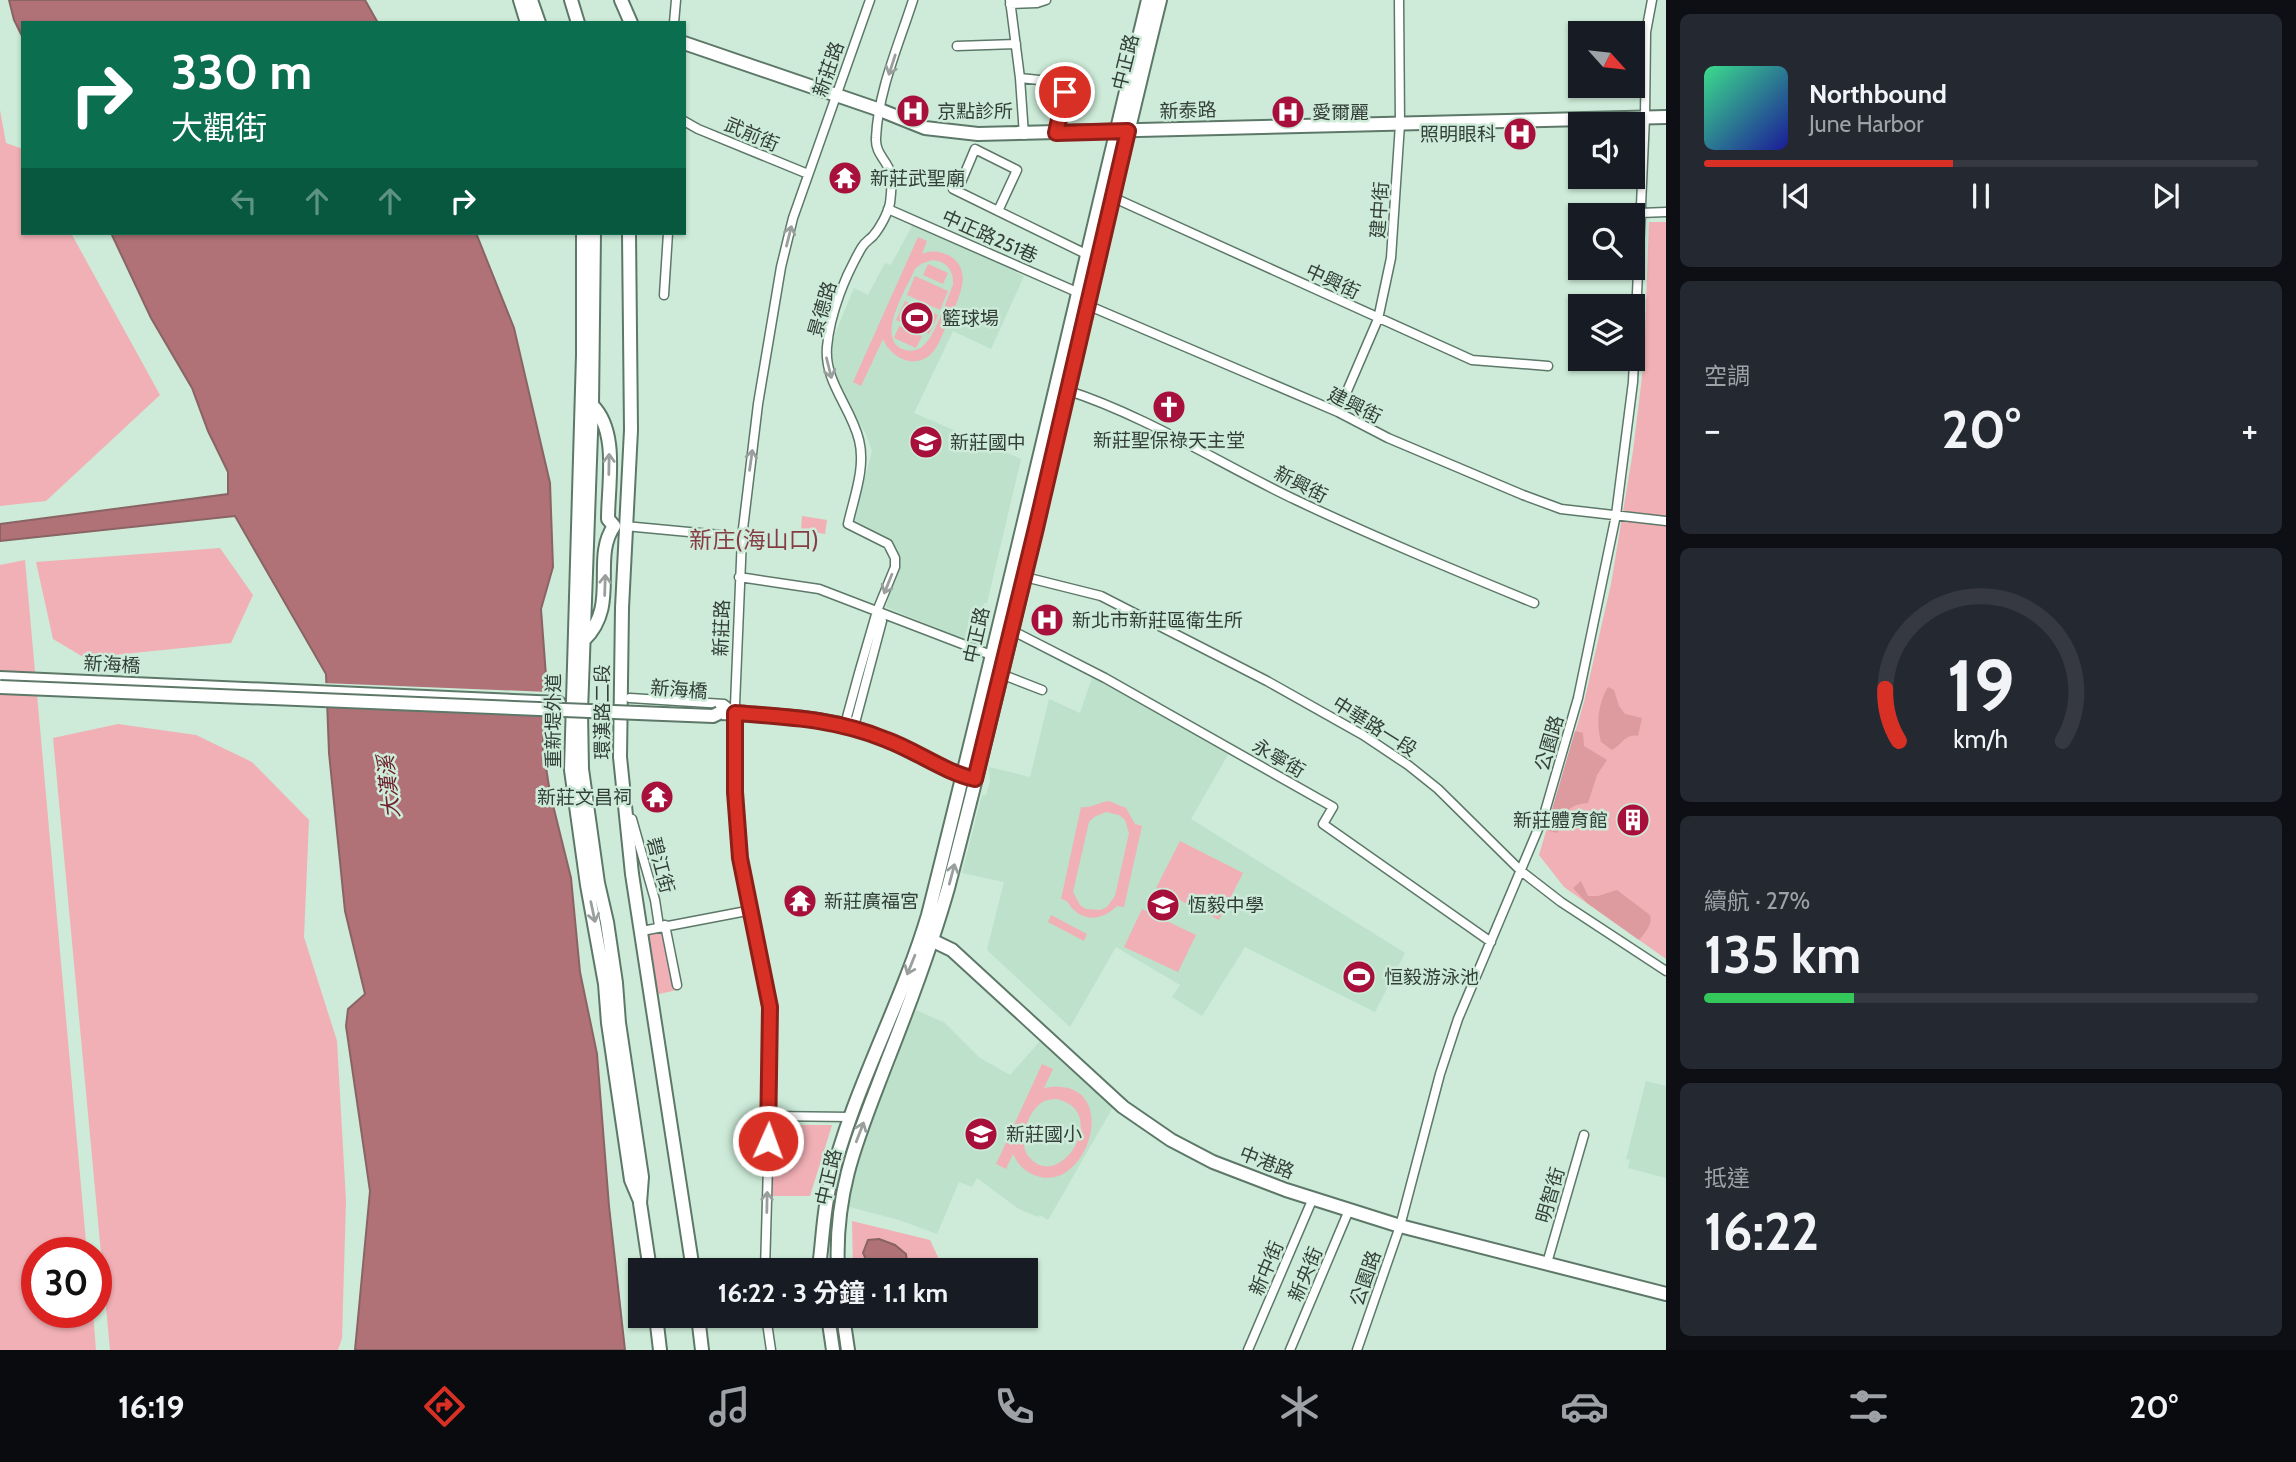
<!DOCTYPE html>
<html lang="zh-TW">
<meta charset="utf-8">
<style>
body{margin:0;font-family:Cabin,"Noto Sans TC",sans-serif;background:#242831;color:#f1f3f6;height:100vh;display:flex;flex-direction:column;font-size:26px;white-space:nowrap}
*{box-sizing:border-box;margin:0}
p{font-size:23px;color:#9ea1a6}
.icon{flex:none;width:38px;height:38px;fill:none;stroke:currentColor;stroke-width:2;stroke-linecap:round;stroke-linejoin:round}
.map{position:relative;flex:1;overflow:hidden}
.panel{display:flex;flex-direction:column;gap:14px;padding:14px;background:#0d0f14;width:630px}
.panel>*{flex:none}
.guide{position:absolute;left:21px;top:21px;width:665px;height:214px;border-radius:0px;box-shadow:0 2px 5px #0004;background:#0b6e4f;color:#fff;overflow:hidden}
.needle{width:46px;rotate:117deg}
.controls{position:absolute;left:1568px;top:21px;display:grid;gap:14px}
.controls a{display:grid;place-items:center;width:77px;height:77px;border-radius:0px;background:#171b24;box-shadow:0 2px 5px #0004;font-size:35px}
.speed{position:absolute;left:21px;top:1237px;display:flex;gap:14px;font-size:35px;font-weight:700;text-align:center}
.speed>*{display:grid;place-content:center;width:91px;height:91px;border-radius:50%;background:#171b24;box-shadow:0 2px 5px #0004;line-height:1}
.speed .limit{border:10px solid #d22;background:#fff;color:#111}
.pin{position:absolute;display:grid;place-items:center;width:60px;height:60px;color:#fff;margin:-30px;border:4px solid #fff;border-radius:50%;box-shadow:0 2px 7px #0007}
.me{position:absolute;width:77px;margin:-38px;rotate:2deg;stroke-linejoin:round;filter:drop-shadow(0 0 5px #0008)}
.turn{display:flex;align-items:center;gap:24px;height:147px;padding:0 35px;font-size:32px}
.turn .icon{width:91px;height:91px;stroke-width:2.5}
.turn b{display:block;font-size:49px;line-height:60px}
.lanes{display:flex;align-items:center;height:66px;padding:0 35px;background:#0003;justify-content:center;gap:35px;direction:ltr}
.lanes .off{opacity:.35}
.big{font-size:52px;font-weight:700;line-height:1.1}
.panel .tile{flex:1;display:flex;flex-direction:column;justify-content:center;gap:10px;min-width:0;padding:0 24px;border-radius:10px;background:#242831}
.panel .dial{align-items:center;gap:0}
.dial svg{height:182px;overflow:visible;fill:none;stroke:#363941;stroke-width:7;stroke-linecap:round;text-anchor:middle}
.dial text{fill:#f1f3f6;stroke:none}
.song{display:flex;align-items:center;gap:21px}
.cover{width:84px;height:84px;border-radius:10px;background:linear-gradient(135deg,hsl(150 70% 55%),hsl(240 70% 35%))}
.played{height:7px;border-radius:4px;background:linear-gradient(90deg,#d93025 45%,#363941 45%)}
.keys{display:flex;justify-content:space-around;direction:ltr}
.heat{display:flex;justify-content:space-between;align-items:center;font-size:38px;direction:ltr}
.charge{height:10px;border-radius:5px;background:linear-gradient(90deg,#34c759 27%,#363941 0)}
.trip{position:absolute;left:628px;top:1258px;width:410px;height:70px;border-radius:0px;background:#171b24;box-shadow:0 2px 5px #0004;font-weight:700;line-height:70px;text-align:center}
.menu{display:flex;height:112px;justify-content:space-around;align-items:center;background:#090b0e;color:#9ea1a6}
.menu .icon{width:49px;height:49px}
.menu .current{color:#d93025}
.menu b{font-size:32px;color:#f1f3f6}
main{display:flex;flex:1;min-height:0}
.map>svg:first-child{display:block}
.built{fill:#bde1ca}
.green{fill:#f1b0b5;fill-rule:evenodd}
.forest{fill:#dd9ba0}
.water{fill:#b07277;stroke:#8a6364;stroke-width:2}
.pier{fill:#cdebd8}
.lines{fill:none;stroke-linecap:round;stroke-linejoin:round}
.street-casing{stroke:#5d7868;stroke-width:11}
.secondary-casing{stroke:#5d7868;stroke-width:16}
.primary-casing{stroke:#5d7868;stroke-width:16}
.street{stroke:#fff;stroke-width:8}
.secondary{stroke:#fff;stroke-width:12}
.primary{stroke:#fff;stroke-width:12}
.secondary-bridge-casing{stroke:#5d7868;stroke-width:16;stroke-linecap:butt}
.secondary-bridge{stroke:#fff;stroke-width:12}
.oneway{stroke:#999f9c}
.route-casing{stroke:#8d1f18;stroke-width:18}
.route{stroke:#d93025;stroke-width:12}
.labels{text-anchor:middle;stroke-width:5;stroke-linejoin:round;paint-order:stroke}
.street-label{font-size:19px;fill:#333f38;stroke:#cdebd8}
.poi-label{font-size:19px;fill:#333f38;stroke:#cdebd8;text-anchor:start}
.water-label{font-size:21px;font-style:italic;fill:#6e212f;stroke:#cdebd8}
.quarter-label{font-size:23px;fill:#853c45;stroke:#cdebd8}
</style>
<main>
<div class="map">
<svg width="1666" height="1350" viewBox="0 0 1666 1350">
<rect width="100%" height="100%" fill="#cdebd8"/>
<path class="built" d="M913,224L1024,276L991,349L953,331L914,413L1021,459L987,603H984L975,644L886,607L898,569L890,541L854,520L872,451L866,434L845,399L829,365L830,346L854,288L868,295L885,263L891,265Z
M1093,675L1230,751L1191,819L1405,953L1375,1012L1245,947L1202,1016L1172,997L1180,985L1116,947L1070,1027L987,950L1004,882L962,873L982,795H986L990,782L989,767L1030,777L1049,699L1080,713Z
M916,1010L945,1023L980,1058L1010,1075L1041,1040L1113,1107L1048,1220L1040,1215L1038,1217L1019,1209L977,1178L972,1187L959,1182L937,1234L899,1220L846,1206L854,1161Z
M1646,1081L1666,1086V1178L1628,1168L1630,1160L1626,1159Z"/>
<path class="green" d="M0,110L6,143L23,149V233H71L160,395L46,501L0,506Z
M1649,222H1666V959L1564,887L1539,855L1584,702L1611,584L1633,451L1644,360Z
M918,237L927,241L922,254C931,250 939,251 948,255C976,270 957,301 948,322C943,332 939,347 930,355C912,370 890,356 883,339L861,386L853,382ZM932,260C947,261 954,271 953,285C947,299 935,335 925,344C920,350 913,352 905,350C873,340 907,288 915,269L921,264Z
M928,264L948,273L943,284L923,275Z
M915,276L948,291L940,310L907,295Z
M905,301L938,315L929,334L896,320Z
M899,326L922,336L916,348L894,338Z
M802,516L827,520L825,534L801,530Z
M220,548L253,595L231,643L85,658L53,639L36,562Z
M25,560L87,1253H37V1312L93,1313L96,1350H0V565Z
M118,724L196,735L252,762L309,820L304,937L337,1041L346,1201L342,1338L338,1350H110L53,738Z
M1109,801L1126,808L1135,824L1142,826L1124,907L1117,906C1105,918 1088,923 1074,910C1068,905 1070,901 1061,899L1081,807C1090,809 1099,802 1109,801ZM1106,812L1119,815L1125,820L1129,833L1115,896L1107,907L1100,910L1086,909L1080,905L1073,892L1089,822L1094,817Z
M1180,841L1243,873L1219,920L1156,888Z
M1142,909L1196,935L1178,972L1124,947Z
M1051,915L1087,934L1084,941L1048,922Z
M664,928L681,989L655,995L646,932Z
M1042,1064L1053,1069L1044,1088C1125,1074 1089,1194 1037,1176C1025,1172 1018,1165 1013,1154L1006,1169L996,1164ZM1056,1099C1112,1110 1060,1194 1029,1157C1017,1143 1027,1113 1041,1103C1045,1100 1051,1099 1056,1099Z
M771,1125H832L810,1196H771Z
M852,1221L930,1240L944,1270H853Z"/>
<path class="forest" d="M1608,687L1614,690L1619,706L1625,714L1642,718L1638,736C1625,733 1622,745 1612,750L1601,742C1596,723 1598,704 1608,687Z
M1575,731L1583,733L1584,746L1607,760L1597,775L1588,803C1562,805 1568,816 1557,833L1546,830Z
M1581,881L1588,896H1598L1617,890L1650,915C1653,924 1645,933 1639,940L1587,903L1573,888Z"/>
<path class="water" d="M9,0H365L378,23H23V38L14,20Z
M111,233H476L514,328L550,483L553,567L541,609L546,676L543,748L550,793L571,878L580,972L597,1054L609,1206L625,1350H355L370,1191L346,1026L348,1009L365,994L345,911L329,753L326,674L235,516L0,541V524L228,494V472L208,431L192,388L151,318Z
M879,1239L895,1245L906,1254L908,1270H871L863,1253L868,1240Z"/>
<path class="pier" d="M323,683L549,692L548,716L324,707Z"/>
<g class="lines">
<defs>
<path id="street" d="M1010,0L1020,78L1024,135
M1010,4L1037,3L1046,0
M674,23L676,0
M957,46L1016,44
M1020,78L1049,81L1065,92L1056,133
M684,121L698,129L808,174
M959,187L975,149L1017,170L998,211
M953,189L1086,254
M1112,197L1472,360L1548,366
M888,209L1079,293
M1640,213L1666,212
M664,295L668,233
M1087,305L1338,412L1388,438L1523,495L1561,509L1666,521
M1066,390C1147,416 1220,464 1296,500C1374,537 1454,570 1534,603
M1338,412L1378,319L1391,258L1400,124L1399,0
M625,526L742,537
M739,577L819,589L991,655
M1025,577L1101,596L1267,681L1363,735L1408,765L1438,789L1521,871L1561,902L1666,971
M1011,630L1105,678L1333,807L1323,824L1491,942
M1001,674L1042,690
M630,698L724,704L735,713
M848,726L847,717L859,673L877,611L895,567V558L888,544L848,524C854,497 866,467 859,440C851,407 824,382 827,347C830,313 845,276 862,247C865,242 869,240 873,236C880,228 888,213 890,203C891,194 893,179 890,171C885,159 875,152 876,138C878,91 899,44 913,0
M848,726L856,719L882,621L877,611
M627,821L632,819L655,900L659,926
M665,925L677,985
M642,931L752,910
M769,1116L851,1117
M1547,1263L1584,1135
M765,1270L771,1060L770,1007L740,858L735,791V705L742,537L758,404L781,267L793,218L870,0
M766,1316L771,1350
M1248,1350L1313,1198
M1290,1350L1349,1210
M1357,1350L1400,1226L1440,1074L1458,1019L1544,815L1578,698L1616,515L1633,382L1645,117L1646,32L1652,0"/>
<path id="secondary" d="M520,0L527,23
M531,0L539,23
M571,0L578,23
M621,0L631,23
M684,43L880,110L925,128L978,134L1666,117
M583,233V355L571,770L587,885L605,984L608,1023L631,1180L639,1199
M594,233L592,405L581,712L582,769L598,883L607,922L616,983L619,1023L642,1177L640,1203L650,1270
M629,233L631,430L622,608L620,757L632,874L693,1270
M592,405C619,431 608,484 608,519L614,526
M584,640C620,605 591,559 614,526
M0,678L559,703
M719,713C769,715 820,715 867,732C903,745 941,771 976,779
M923,936L952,950L1123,1107L1171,1140L1213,1162L1286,1190L1400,1226L1666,1294
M656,1316L660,1350
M698,1316L702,1350"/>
<path id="primary" d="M822,1270L820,1259C823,1234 824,1208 830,1184C852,1091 901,1006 928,915C1005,611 1074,305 1148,0
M838,1270C834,1190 858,1137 886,1064C909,1006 931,948 948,888C1025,594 1087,295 1160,0
M828,1316L833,1350
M843,1316L848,1350"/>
</defs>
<use href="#street" class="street-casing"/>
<use href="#secondary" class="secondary-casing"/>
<use href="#primary" class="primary-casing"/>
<use href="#street" class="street"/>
<use href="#secondary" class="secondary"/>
<use href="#primary" class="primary"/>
<defs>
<path id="secondary-bridge" d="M0,687L713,716L719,713"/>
</defs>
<use href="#secondary-bridge" class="secondary-bridge-casing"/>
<use href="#secondary-bridge" class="secondary-bridge"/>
</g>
<defs><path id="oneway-shaft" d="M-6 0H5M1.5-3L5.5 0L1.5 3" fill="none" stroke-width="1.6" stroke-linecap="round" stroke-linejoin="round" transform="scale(1.75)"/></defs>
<g class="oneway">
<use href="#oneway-shaft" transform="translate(892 65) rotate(108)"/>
<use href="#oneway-shaft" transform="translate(789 236) rotate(-76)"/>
<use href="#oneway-shaft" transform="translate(829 368) rotate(76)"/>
<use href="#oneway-shaft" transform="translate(751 460) rotate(-82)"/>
<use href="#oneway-shaft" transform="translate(609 464) rotate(-89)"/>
<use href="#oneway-shaft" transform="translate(888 584) rotate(112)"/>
<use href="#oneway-shaft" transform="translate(605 585) rotate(-88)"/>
<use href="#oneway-shaft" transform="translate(952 874) rotate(-75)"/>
<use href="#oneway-shaft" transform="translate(593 912) rotate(78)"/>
<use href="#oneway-shaft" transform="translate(911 965) rotate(112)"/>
<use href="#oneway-shaft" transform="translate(860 1132) rotate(-69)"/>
<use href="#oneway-shaft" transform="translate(767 1202) rotate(-89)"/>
</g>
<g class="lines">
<defs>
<path id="route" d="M768,1141L770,1007L740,858L735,792V713C789,717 836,719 887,740C917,751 944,772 975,779L1036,528L1128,131L1056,133L1065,92"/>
</defs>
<use href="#route" class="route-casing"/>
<use href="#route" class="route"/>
</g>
<defs>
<symbol id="hospital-disc" viewBox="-11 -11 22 22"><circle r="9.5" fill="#a8103c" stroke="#cdebd8"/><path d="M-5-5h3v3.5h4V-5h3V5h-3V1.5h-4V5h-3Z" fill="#fff"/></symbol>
<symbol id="temple-disc" viewBox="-11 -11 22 22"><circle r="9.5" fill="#a8103c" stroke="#cdebd8"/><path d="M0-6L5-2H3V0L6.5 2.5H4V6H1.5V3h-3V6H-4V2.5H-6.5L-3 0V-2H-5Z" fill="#fff"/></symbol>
<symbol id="stadium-disc" viewBox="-11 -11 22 22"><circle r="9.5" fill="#a8103c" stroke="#cdebd8"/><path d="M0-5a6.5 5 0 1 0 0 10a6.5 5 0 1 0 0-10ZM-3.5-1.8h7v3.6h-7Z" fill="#fff"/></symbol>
<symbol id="church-disc" viewBox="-11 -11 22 22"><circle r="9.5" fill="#a8103c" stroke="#cdebd8"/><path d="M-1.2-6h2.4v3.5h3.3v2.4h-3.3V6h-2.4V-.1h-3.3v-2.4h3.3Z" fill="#fff"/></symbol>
<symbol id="school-disc" viewBox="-11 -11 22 22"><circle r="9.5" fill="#a8103c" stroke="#cdebd8"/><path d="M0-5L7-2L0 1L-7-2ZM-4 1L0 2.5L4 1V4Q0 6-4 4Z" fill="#fff"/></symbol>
<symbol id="building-disc" viewBox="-11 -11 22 22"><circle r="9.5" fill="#a8103c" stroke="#cdebd8"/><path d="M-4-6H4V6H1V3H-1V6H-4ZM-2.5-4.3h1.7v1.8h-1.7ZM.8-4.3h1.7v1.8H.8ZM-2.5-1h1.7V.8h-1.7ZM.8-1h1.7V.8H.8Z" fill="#fff"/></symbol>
</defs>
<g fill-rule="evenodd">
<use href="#hospital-disc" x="894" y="92" width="38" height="38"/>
<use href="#hospital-disc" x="1269" y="93" width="38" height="38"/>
<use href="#hospital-disc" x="1501" y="115" width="38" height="38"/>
<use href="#temple-disc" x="826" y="159" width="38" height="38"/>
<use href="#stadium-disc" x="898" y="299" width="38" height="38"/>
<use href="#church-disc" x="1150" y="388" width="38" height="38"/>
<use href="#school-disc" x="907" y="423" width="38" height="38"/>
<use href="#hospital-disc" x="1028" y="601" width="38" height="38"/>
<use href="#temple-disc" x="638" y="778" width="38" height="38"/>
<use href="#building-disc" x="1614" y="801" width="38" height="38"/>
<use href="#temple-disc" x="781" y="882" width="38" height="38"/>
<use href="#school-disc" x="1144" y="886" width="38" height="38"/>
<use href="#stadium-disc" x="1340" y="958" width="38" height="38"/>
<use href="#school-disc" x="962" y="1115" width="38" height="38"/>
</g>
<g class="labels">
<g class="street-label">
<text transform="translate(1125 62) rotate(-76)" y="7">中正路</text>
<text transform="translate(828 69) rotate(-71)" y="7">新莊路</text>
<text transform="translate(1188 110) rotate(-2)" y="7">新泰路</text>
<text transform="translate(752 134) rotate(23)" y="7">武前街</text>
<text transform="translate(1379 210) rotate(-86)" y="7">建中街</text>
<text transform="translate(990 236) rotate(24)" y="7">中正路251巷</text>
<text transform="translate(1333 281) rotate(25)" y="7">中興街</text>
<text transform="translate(822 309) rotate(-74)" y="7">景德路</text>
<text transform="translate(1355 405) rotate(26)" y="7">建興街</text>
<text transform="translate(1301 484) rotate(27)" y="7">新興街</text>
<text transform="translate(721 628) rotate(-88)" y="7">新莊路</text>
<text transform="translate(976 635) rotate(-77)" y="7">中正路</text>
<text transform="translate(112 664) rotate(3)" y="7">新海橋</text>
<text transform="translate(679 689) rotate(4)" y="7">新海橋</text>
<text transform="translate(602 712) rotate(-90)" y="7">環漢路二段</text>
<text transform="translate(553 721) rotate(-90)" y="7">重新堤外道</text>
<text transform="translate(1375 726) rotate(32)" y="7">中華路一段</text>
<text transform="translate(1549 743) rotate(-74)" y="7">公園路</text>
<text transform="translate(1279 758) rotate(30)" y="7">永寧街</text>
<text transform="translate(661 865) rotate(75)" y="7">碧江街</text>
<text transform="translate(1267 1162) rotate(21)" y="7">中港路</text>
<text transform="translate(828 1177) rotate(-77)" y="7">中正路</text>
<text transform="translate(1550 1195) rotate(-74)" y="7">明智街</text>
<text transform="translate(1266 1268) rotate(-67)" y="7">新中街</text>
<text transform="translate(1305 1274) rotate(-67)" y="7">新央街</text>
<text transform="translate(1365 1278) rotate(-71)" y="7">公園路</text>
</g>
<g class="poi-label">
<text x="937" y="118">京點診所</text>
<text x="1312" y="119">愛爾麗</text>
<text x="1496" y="141" text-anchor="end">照明眼科</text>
<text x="870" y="185">新莊武聖廟</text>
<text x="942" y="325">籃球場</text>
<text x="1169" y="447" text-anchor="middle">新莊聖保祿天主堂</text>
<text x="950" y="449">新莊國中</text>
<text x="1072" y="627">新北市新莊區衛生所</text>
<text x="632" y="804" text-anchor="end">新莊文昌祠</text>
<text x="1608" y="827" text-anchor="end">新莊體育館</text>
<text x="824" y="908">新莊廣福宮</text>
<text x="1188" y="912">恆毅中學</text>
<text x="1384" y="984">恒毅游泳池</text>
<text x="1006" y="1141">新莊國小</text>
</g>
<g class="water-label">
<text transform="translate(389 787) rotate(-96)" y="7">大漢溪</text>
</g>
<g class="quarter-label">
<text x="754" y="548">新庄(海山口)</text>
</g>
</g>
</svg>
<div class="controls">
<a><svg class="needle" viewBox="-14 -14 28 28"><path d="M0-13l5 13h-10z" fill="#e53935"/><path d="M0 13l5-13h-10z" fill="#9ea1a6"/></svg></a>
<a><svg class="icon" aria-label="sound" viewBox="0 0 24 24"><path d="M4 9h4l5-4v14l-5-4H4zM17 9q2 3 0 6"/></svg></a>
<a><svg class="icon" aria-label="search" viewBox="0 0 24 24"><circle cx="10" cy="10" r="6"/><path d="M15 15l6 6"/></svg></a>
<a><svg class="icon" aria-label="layers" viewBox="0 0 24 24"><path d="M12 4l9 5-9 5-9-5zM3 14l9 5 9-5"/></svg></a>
</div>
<div class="speed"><div class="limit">30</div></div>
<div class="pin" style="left:1065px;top:92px;background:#d93025"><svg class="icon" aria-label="arrive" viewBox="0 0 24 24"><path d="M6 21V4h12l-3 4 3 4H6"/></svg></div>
<svg class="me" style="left:768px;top:1141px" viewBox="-20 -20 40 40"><circle r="17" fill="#d93025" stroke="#fff" stroke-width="3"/><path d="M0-11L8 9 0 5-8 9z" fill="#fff"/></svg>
<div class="trip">16:22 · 3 分鐘 · 1.1 km</div>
<div class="guide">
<div class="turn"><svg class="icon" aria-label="right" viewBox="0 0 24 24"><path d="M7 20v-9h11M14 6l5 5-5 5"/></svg><div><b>330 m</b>大觀街</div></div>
<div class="lanes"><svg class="icon off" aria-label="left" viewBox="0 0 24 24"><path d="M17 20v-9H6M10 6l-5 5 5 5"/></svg><svg class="icon off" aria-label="ahead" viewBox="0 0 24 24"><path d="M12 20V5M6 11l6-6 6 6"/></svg><svg class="icon off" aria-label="ahead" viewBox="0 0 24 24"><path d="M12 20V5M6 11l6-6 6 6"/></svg><svg class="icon" aria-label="right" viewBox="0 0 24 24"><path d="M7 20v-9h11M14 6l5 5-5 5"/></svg></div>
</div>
</div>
<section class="panel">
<div class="tile">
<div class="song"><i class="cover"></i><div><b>Northbound</b><p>June Harbor</p></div></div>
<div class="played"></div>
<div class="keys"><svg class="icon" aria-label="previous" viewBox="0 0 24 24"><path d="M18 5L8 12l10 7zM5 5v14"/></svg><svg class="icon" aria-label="pause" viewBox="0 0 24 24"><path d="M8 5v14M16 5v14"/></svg><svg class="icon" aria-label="next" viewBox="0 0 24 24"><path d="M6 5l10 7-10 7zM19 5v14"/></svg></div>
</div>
<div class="tile"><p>空調</p>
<div class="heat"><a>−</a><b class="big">20°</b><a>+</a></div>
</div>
<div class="tile dial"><svg viewBox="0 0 100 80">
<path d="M14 69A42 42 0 1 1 86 69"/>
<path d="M14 69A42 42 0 0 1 8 46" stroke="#d93025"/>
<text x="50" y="56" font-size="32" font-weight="700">19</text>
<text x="50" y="72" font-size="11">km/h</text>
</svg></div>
<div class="tile"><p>續航 · 27%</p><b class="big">135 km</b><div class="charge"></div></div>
<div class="tile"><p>抵達</p><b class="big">16:22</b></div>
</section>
</main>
<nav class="menu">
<b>16:19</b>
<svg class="icon current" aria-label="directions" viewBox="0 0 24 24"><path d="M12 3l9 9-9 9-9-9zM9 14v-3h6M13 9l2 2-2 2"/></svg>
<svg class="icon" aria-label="music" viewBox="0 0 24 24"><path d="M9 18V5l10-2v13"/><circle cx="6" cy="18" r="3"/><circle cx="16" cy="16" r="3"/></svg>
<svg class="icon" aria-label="phone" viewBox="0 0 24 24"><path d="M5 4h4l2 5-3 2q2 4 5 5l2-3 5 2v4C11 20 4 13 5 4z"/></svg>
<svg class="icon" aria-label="climate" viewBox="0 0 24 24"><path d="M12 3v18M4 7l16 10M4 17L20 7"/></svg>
<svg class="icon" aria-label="car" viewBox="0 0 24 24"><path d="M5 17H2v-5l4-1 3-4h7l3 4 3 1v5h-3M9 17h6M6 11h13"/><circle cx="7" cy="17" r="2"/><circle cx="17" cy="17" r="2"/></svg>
<svg class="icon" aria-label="filters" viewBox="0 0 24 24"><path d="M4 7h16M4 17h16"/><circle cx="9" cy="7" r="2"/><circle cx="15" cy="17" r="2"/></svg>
<b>20°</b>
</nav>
